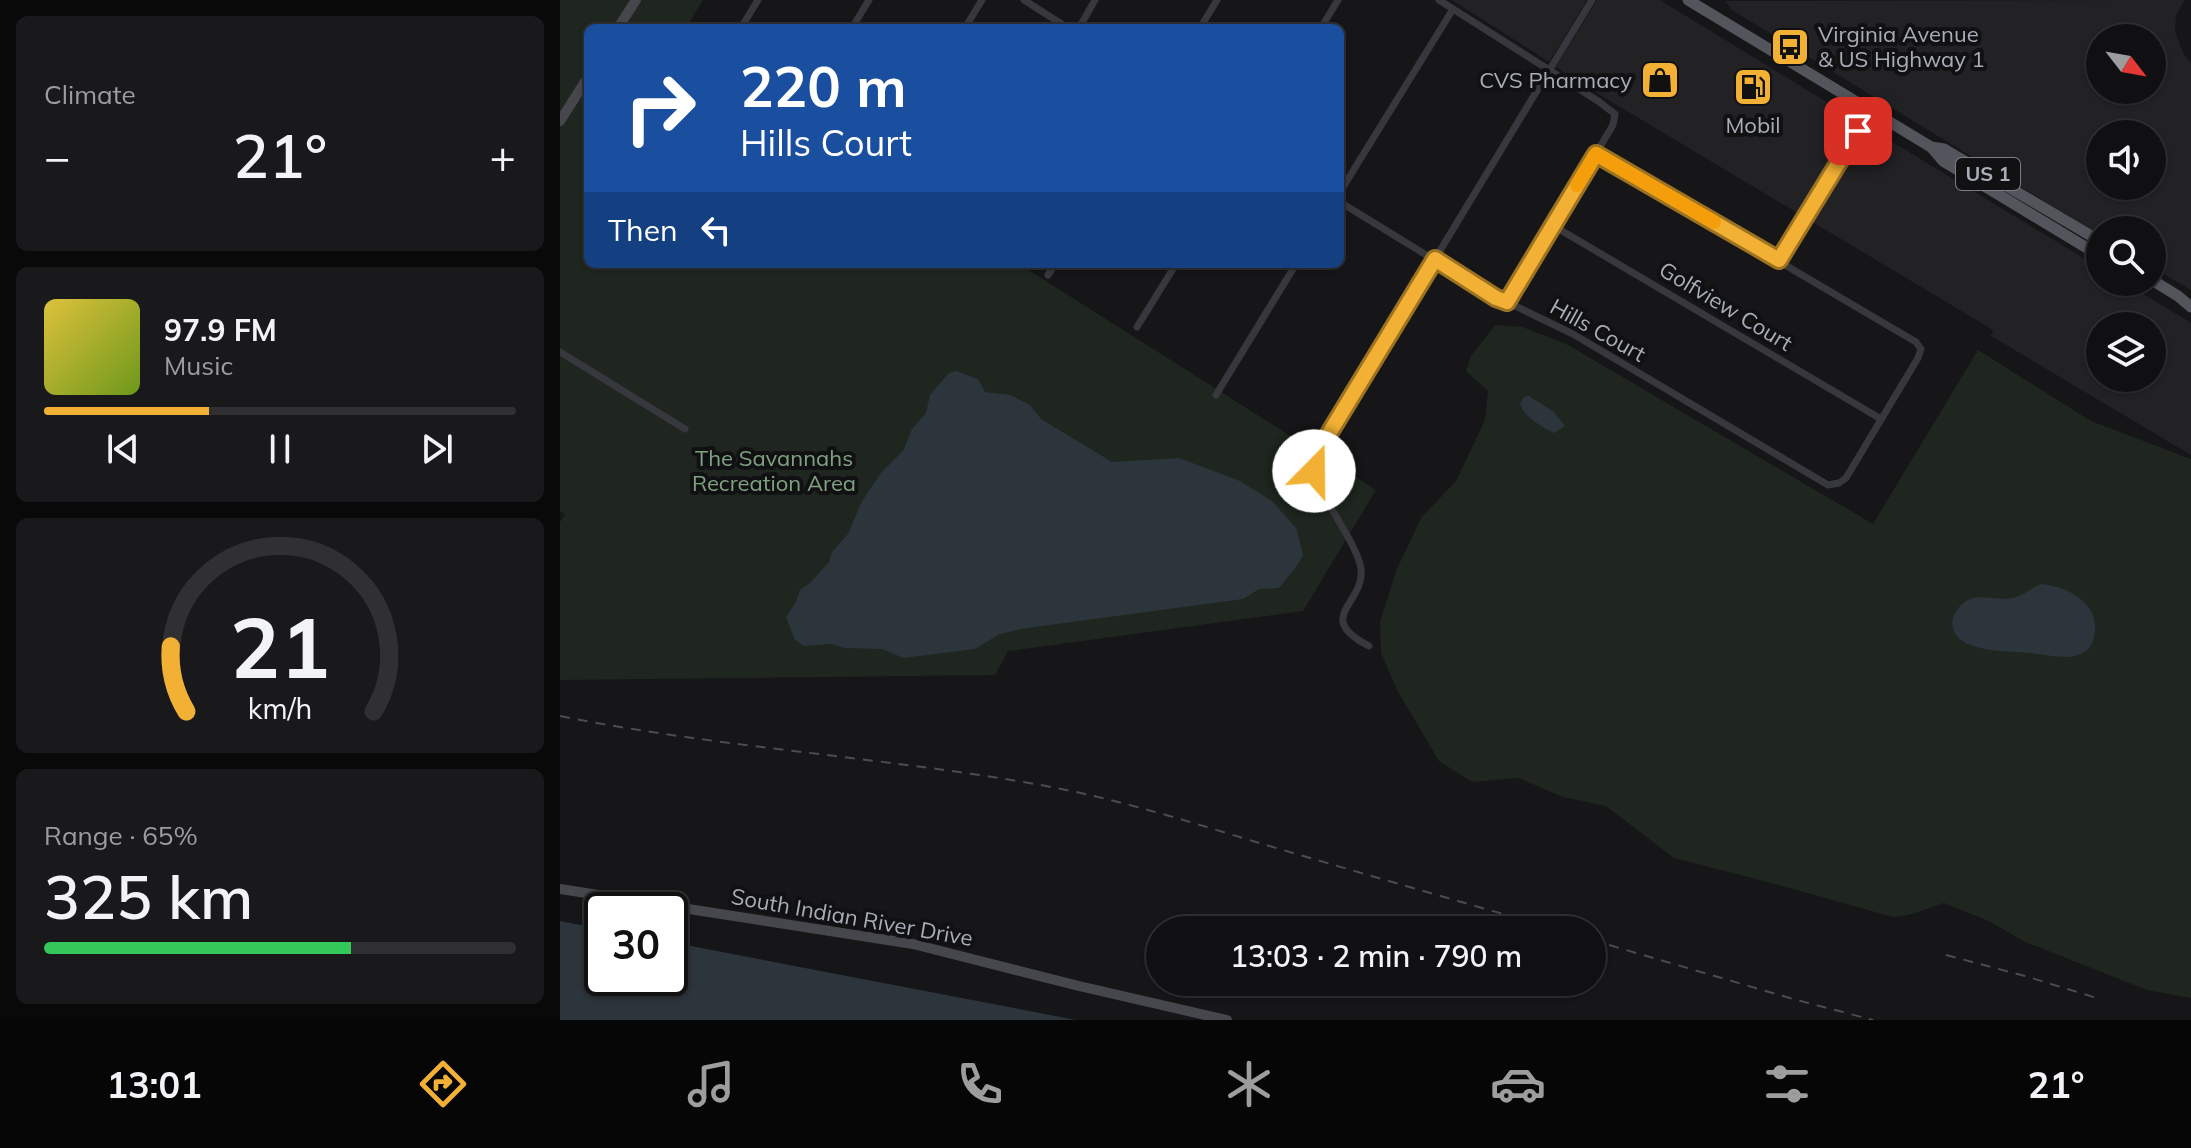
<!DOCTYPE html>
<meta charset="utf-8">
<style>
body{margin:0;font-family:Mulish,sans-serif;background:#19191b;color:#f1f3f6;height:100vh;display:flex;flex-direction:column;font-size:30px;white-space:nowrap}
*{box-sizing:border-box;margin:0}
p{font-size:26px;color:#9c9d9f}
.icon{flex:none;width:44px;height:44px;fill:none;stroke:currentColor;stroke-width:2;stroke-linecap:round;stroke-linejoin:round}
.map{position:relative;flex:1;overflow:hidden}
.details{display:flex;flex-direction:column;gap:16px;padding:16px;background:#09090a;width:560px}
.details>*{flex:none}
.hud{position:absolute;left:24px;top:24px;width:760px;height:244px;border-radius:12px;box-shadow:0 2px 6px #0004,0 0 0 2px #303032;background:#1a4fa0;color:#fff;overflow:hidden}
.needle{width:52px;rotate:121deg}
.fabs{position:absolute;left:1526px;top:24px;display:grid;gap:16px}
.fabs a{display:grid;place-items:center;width:80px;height:80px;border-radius:50%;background:#101012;box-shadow:0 2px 6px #0004,0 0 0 2px #303032;font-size:40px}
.speed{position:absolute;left:24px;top:892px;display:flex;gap:16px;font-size:40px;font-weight:700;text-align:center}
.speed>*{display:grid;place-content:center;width:104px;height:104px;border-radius:50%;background:#101012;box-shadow:0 2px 6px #0004,0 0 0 2px #303032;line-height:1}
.speed .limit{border:4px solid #111;border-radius:12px;background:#fff;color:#111}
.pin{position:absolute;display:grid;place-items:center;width:68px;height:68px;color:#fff;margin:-34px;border-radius:16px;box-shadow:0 4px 12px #0006}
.me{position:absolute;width:88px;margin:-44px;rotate:22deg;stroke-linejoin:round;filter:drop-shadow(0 0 6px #0008)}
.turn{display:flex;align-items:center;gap:28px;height:168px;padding:0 24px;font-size:36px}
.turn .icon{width:104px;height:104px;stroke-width:2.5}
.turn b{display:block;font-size:56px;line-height:68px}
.then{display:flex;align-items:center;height:76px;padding:0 24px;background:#0003;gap:16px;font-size:30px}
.big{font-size:60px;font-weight:600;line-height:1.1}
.details .widget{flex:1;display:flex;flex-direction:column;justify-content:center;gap:12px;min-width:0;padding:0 28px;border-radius:12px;background:#19191b}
.details .dial{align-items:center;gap:0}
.dial svg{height:208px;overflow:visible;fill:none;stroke:#303032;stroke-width:7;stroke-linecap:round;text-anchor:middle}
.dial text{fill:#f1f3f6;stroke:none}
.song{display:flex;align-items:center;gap:24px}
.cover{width:96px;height:96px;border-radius:12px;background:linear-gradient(135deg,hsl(50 70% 55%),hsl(80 70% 35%))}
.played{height:8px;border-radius:4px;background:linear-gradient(90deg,#f2b134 35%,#303032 35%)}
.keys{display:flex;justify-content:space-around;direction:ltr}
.heat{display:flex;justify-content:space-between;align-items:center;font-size:44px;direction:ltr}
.charge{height:12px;border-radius:6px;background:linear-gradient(90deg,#34c759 65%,#303032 0)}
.trip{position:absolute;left:586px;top:916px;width:460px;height:80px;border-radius:40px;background:#101012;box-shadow:0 2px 6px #0004,0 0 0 2px #303032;font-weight:600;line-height:80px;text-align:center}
.menu{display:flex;height:128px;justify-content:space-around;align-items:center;background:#060607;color:#9c9d9f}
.menu .icon{width:56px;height:56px}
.menu .selected{color:#f2b134}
.menu b{font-size:36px;color:#f1f3f6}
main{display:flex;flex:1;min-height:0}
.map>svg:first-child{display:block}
.built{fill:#222225;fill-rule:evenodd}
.green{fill:#1e261f}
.water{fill:#2c353c}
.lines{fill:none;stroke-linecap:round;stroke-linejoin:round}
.street{stroke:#37383d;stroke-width:7}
.secondary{stroke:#45474d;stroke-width:10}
.primary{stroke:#53555c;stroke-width:11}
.rail{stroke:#4a4c52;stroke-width:2;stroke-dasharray:10 8;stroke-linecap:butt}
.route-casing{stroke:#9d7322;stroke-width:20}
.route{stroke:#f2b134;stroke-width:14}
.slow{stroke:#f59e0b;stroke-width:14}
.labels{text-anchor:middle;stroke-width:8;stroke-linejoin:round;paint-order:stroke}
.shield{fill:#111113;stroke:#7b7e86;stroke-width:2}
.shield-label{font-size:20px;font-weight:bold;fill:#a8adb8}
.poi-label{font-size:22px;fill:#a8adb8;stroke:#111113;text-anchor:start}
.street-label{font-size:22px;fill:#a8adb8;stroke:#111113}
.park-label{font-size:22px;fill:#7fa381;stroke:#111113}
</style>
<main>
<section class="details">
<div class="widget"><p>Climate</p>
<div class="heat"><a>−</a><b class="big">21°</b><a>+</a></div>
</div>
<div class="widget">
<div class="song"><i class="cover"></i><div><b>97.9 FM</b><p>Music</p></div></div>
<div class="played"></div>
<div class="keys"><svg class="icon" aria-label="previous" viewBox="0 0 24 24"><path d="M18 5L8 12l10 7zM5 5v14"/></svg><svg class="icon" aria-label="pause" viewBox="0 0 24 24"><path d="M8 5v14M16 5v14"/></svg><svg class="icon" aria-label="next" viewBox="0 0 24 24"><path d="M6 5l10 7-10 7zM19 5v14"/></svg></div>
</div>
<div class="widget dial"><svg viewBox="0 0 100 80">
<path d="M14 69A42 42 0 1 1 86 69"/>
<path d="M14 69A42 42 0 0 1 8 44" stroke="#f2b134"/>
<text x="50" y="56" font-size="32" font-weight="700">21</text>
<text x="50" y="72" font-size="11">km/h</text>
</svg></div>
<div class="widget"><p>Range · 65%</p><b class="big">325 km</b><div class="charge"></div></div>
</section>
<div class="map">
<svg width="1631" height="1020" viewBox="0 0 1631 1020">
<rect width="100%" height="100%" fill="#161618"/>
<path class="built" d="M892,0H1027L989,62Z
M1037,0H1100L1299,122L1241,215L1050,101L996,67Z
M1625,0L1616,15L1615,32L1624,55L1631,63V290L1592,267V230H1540V235L1172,10L1165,1ZM1540,38H1592V90H1540ZM1540,134H1592V186H1540Z
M1306,126L1540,268V282H1564L1631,323V455L1431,336L1433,331L1430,328L1249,220ZM1592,326V378H1540V326Z"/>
<path class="green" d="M0,0H143L126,28H28V264H459L816,490L743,611L448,651L435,675L0,680V522L5,514L0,511Z
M935,325L963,327L1008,345L1313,524L1418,350L1531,421L1631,459V998L1587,990L1463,941L1431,922L1384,903L1349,915L1333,917L1219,885L1114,858L1046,806L1003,797L959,778L912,782L879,761L837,690L821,653L820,622L836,571L861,518L896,481L925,420L928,391L906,371L911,356Z"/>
<path class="water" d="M396,371L418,379L425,392L450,395L470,405L481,419L552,462L619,458L680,481L713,502L736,528L743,555L736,567L719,588L699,589L683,599L460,629L438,635L415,649L343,658L323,649L285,648L270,644L244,646L235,640L226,617L236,602L240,590L251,582L269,562L272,552L288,534L302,501L321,473L343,451L352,429L366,413L370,395L389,373Z
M969,396L994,412L1005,426L994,433C981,426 965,418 960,404L964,397Z
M1481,584C1506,586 1538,602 1535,631C1534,639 1532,647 1525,652C1508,662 1488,654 1470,653C1451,651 1398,653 1393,628C1391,622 1393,616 1397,610C1412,588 1432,602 1453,598C1463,596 1471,588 1481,584Z
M0,921L42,929V978H110V942L516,1020H0Z"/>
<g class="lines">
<path class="street" d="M464,0L508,28
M879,0L1038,101L1055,114L1053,125L947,302
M181,28L198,0
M292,28L309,0
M405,28L422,0
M519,28L535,0
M640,28L657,0
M761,28L778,0
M780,192L893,9
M780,202L936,298L947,302L1013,334L1268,485L1279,483L1286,478L1358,358L1361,349L1356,342L1036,154
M992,225L1321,419
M1219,260L1311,111
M488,275L495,264
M577,327L616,264
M0,352L125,429
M656,395L736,264
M809,646C753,617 805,604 801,569C797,539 748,486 756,460C759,451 765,441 770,432L1032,0"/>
<path class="secondary" d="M58,28L76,0
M0,121L28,77
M0,889L353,944L519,986L667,1020"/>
<path class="primary" d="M1128,0L1371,147L1384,149L1533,237L1534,245
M1371,147L1383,161L1527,248L1534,245L1539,248
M1592,280L1618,296L1631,307"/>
<path class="rail" d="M0,716C161,748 325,757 486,786C557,799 627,821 696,842C797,872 898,901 999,930
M1032,940L1233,999L1313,1020
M1386,955L1465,976L1537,998"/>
</g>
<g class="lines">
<defs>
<path id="route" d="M754,471L756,460L770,432L875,259L936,298L947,302L1036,154L1219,260L1298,131"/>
</defs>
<use href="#route" class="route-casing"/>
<use href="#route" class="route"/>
<path class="slow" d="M1017,185L1036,154L1154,222"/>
</g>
<defs>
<symbol id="bus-square" viewBox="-11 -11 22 22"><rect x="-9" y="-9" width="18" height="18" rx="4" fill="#f2b134" stroke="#111113"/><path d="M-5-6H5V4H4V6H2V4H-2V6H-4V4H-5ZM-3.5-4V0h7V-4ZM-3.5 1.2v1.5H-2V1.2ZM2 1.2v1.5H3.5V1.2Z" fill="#111"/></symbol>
<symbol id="shop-square" viewBox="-11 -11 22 22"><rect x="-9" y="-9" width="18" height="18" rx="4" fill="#f2b134" stroke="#111113"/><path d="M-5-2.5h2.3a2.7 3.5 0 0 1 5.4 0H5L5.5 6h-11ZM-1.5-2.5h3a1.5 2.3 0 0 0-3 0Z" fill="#111"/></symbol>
<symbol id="fuel-square" viewBox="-11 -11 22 22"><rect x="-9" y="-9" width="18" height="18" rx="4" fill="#f2b134" stroke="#111113"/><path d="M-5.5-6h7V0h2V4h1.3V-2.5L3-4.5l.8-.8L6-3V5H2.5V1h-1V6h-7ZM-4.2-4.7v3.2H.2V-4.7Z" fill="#111"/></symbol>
</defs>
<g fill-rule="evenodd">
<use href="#bus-square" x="1208" y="25" width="44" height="44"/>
<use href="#shop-square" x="1078" y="58" width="44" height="44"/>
<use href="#fuel-square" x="1171" y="65" width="44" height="44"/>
</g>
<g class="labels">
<rect class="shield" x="1396" y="158" width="64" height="32" rx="6"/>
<g class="shield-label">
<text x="1428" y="181">US 1</text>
</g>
<g class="poi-label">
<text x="1258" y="42">Virginia Avenue<tspan x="1258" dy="25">&amp; US Highway 1</tspan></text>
<text x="1072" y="88" text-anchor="end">CVS Pharmacy</text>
<text x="1193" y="133" text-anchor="middle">Mobil</text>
</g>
<g class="street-label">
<text transform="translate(1166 306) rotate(31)" y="8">Golfview Court</text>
<text transform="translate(1038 330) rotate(29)" y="8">Hills Court</text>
<text transform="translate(292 917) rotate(10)" y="8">South Indian River Drive</text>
</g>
<g class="park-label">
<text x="214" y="466">The Savannahs<tspan x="214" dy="25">Recreation Area</tspan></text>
</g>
</g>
</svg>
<div class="fabs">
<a><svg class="needle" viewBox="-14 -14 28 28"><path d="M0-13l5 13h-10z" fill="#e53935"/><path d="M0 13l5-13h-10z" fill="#9c9d9f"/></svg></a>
<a><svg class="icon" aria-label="sound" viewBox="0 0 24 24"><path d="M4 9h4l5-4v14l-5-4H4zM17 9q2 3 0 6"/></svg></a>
<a><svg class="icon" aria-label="search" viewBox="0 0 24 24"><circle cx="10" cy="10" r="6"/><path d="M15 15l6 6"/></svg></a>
<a><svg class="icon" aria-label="layers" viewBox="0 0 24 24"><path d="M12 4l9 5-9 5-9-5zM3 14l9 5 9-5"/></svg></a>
</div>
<div class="speed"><div class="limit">30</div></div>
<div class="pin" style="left:1298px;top:131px;background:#d93025"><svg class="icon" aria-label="arrive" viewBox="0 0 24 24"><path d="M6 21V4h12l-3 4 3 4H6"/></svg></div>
<svg class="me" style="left:754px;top:471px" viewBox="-20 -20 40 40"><circle r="19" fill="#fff"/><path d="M0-13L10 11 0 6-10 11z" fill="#f2b134"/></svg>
<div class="trip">13:03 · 2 min · 790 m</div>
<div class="hud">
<div class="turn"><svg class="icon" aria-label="right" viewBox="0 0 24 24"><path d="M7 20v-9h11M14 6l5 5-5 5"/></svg><div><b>220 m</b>Hills Court</div></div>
<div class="then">Then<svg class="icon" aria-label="left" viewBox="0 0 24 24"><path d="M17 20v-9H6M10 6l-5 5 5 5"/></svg></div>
</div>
</div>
</main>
<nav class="menu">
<b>13:01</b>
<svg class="icon selected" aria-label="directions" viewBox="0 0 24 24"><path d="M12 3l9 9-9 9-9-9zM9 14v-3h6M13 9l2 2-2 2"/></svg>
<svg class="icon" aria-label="music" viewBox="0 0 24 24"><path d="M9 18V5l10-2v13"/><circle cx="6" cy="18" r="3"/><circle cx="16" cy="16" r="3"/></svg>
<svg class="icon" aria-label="phone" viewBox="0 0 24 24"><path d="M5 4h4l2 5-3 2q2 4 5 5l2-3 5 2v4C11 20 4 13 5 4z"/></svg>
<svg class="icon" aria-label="climate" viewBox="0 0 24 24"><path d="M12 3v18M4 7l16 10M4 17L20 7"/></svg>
<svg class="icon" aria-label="car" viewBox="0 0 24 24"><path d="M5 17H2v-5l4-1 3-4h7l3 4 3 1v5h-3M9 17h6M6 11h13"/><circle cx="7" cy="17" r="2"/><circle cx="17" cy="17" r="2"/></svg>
<svg class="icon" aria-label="filters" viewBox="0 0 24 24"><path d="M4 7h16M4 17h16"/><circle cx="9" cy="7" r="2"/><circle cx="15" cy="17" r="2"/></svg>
<b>21°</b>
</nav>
